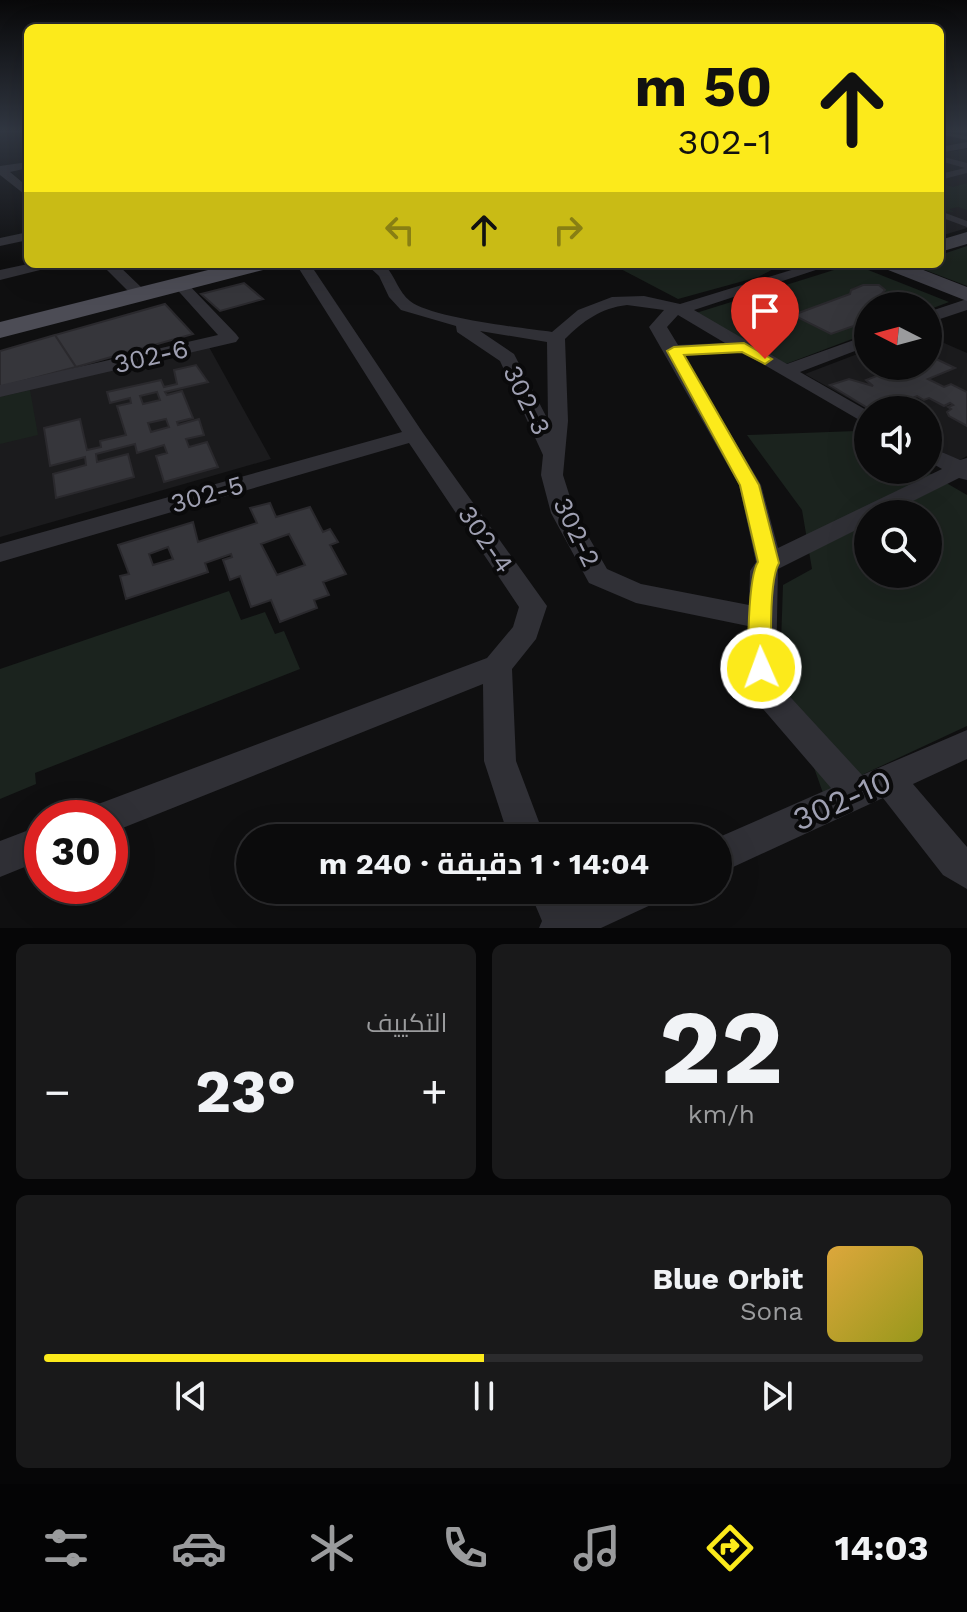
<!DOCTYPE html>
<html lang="ar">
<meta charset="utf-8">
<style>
body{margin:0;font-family:"Work Sans",Cairo,sans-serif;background:#19191a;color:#f1f3f6;direction:rtl;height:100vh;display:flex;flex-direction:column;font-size:30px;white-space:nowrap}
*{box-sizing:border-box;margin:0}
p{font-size:26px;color:#9a9b9d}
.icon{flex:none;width:44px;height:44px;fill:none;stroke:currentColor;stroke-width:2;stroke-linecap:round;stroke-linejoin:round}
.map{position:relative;height:928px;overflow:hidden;direction:ltr}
.sheet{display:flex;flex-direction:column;gap:16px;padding:16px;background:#060607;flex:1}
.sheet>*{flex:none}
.hud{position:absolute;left:24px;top:24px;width:920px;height:244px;border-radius:12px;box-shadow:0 8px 32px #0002,0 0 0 2px #2b2b2d;direction:rtl;background:#fcea1b;color:#111;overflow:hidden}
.needle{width:52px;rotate:276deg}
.buttons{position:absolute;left:854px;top:292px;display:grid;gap:16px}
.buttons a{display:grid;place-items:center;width:88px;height:88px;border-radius:50%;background:#0b0b0c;box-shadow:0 8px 32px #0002,0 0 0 2px #2b2b2d;font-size:40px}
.speed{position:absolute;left:24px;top:800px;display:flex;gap:16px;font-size:40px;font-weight:700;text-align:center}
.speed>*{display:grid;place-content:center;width:104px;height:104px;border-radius:50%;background:#0b0b0c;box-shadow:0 8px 32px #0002,0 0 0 2px #2b2b2d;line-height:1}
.speed .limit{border:12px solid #d22;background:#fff;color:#111}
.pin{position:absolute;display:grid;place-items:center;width:68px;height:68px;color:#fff;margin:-82px -34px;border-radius:50% 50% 50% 0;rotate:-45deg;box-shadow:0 0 8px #0007}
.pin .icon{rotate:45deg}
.me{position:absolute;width:88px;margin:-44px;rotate:358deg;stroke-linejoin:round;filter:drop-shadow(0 0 6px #0008)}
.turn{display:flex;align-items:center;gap:28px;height:168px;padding:0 40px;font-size:36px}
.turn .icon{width:104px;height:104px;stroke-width:2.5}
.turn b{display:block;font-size:56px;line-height:68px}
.lanes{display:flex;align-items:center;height:76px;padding:0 40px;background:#0003;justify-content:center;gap:40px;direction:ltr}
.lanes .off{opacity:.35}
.big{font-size:60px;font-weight:700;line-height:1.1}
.sheet .tile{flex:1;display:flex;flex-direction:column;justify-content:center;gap:12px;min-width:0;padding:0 28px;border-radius:12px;background:#19191a}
.sheet .dial{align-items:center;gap:0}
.dial b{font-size:104px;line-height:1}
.song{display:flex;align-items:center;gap:24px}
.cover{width:96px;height:96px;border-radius:12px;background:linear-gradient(135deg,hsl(40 70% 55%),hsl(60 70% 35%))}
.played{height:8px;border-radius:4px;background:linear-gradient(90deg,#fcea1b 50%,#2b2b2d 50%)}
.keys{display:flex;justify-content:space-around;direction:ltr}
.heat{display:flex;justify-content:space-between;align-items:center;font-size:44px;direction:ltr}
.sheet .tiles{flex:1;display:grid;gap:16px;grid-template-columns:1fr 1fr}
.tile:last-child{grid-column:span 2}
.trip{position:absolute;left:236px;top:824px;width:496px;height:80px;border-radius:40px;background:#0b0b0c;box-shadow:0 8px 32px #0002,0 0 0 2px #2b2b2d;font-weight:700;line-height:80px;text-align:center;direction:rtl}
.tabs{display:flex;height:128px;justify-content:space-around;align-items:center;background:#040405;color:#9a9b9d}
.tabs .icon{width:56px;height:56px}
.tabs .current{color:#fcea1b}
.tabs b{font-size:36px;color:#f1f3f6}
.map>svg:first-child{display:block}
.built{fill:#1b1b1d}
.green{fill:#1b231e;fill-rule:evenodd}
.building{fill:#36363b;stroke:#2a292d;stroke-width:2;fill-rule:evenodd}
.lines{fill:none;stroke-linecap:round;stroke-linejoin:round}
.pedestrian{fill:#303036;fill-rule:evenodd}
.minor{fill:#303036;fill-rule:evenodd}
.secondary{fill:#3e3e46;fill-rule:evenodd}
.primary{fill:#4c4c55;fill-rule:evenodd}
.route{fill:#fcea1b;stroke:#a49812;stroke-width:2}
.labels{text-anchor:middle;stroke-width:8;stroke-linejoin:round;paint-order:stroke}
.street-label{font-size:26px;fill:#9fa0b2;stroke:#0a0a0b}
.near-street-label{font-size:32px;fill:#9fa0b2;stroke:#0a0a0b}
</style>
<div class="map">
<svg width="967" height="928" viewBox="0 0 967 928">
<rect width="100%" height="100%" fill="#0f0f10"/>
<path class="built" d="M967,149V228L940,236V153Z
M928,336L967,353V456L958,461L928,444V410H869L805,374L868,350V366H928Z
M209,347L271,459L0,537V396Z"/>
<path class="green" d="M940,183L953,187L967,183V210L958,207L949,209L954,212L940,211Z
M967,246V286L920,268L919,264H940V255Z
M624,264H783L758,277L678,299L617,267Z
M853,264L949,302L928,310V306H868V333L786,364L696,313Z
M30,390L38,435L0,444V397Z
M856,431L868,438V470H924L967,495V726L823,793L780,672L783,585L812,569L802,510L747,435ZM868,514H928V574H868Z
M229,591L241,620L265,612L275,634L284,631L300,669L35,773L36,784L0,799V669Z"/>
<path class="building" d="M244,283L263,299L220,311L201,294Z
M863,285H879L885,290L880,296L885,298L877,302L886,306H868V321L831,334L793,315L850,294L851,290Z
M165,304L193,334L76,367L55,335Z
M55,335L76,367L0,387V351Z
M930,356L955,368L928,379L944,387L951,384L967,392V426L949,416L947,412L951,409L948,407L953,405L950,403L944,406L929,398L924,400L917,396L904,402L895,399L905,410H871L830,385L849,379L873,386L866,380L903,366H928Z
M196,365L208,382L165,392L167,395L182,391L193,418L177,422L178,425L199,419L204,435L186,439L189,447L207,442L218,467L164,482L156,456L167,453L164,445L137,453L135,444L96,454L97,462L128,454L134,477L56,498L53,474L86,465L85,457L50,466L44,428L80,419L87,450L101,447L100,441L126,435L117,406L131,403L130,398L110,403L107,392L161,380L164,387L177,384L174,370ZM157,392L160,400L143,404L140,396ZM166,419L169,427L151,432L148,423Z
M270,503L276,517L310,507L323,532L330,529L338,542L330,545L346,574L323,582L329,595L314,600L317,608L280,622L271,600L251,607L240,576L230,580L223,560L232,557L231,554L205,563L208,572L126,599L120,576L129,574L118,545L193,522L198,542L257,523L250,508ZM289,534L305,565L277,575L261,544ZM168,547L173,559L153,565L149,554Z"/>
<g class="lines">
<path class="pedestrian" d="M940,132L967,136V140L940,134Z
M940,156L967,163V173L940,180V174L965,168L940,161Z
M940,211L967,221V227L940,217Z"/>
<path class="minor" d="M967,142V148L940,153V147Z
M28,162V168L10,172L28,187V197L0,175V166Z
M28,232V240L0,246V238Z
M28,264H54L52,267L0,280V270Z
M101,264H117L141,287L139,290H127Z
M296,264H310L423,433L547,606L536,639L512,669L516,761L545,838H509L484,761L483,684L110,833V818H88L93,806L487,658L513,627L519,607L409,443L0,562V544L402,432Z
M366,264L385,265C395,276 399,293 410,301C431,318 523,328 552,332L578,310L612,297L644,296L680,304L811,264H834L694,310L787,364L868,335V346L800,372L868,411V425L742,352L684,356L761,485L778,548L942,469L928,461V446L960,460L967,458V480L959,478L887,514H868V524L778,569L776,668L782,688L862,775L967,730V759L913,784L967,847V889L943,875L883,798L718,874L717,838L831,788L758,703L746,668L748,626L636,603L589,583L551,513L541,475L543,455L500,361L457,332L456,326L401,310L389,297L379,276ZM627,305L664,310L649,327L739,485L756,562L750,571L749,605L641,584L607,569L575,513L563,475L568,421L565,339C583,321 601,308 627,305ZM678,315L725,343L678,345L667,327ZM480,331L547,342L548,420L514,354Z
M180,279L185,281L236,334L239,338L236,342L0,397V385L218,335L172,284Z
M967,299V310L928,323V312Z
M42,825V860L0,877V841Z
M529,890H567L572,902L599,890H661L655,903L601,928H539L542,921Z"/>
<path class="secondary" d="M967,232V244L940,252V240Z
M880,264H908L967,287V301L883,268Z"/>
<path class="primary" d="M232,264H270L267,269L0,338V322Z"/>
</g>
<linearGradient id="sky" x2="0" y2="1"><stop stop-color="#080809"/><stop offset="0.5" stop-color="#313742"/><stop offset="1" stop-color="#313742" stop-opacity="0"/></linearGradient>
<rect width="967" height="262" fill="url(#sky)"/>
<path class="route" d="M744,343L772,359L765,364L742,352L684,355L759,485L779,563C772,575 771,614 771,631C771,645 776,661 770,675L761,677L752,675C745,659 749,575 758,562L740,485L667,351L674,347Z"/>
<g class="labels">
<g class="street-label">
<text transform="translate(151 356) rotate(-13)" y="9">302-6</text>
<text transform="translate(527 400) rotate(64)" y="9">302-3</text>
<text transform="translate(207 494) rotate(-16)" y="9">302-5</text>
<text transform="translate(577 532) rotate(64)" y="9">302-2</text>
<text transform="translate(486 539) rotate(55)" y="9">302-4</text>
</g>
<g class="near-street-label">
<text transform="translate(842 800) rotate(-24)" y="11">302-10</text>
</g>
</g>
</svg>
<div class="buttons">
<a><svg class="needle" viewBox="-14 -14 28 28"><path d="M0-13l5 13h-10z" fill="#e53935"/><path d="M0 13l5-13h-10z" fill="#9a9b9d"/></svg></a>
<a><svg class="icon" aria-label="sound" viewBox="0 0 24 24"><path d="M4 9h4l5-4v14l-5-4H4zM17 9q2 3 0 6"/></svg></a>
<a><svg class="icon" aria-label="search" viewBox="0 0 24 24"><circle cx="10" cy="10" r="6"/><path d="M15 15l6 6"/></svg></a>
</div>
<div class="speed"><div class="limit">30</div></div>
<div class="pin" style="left:765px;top:359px;background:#d93025"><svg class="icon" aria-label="arrive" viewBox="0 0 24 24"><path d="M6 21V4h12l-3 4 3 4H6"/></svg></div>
<svg class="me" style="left:761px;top:668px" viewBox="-20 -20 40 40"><circle r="17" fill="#fcea1b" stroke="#fff" stroke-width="3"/><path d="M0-11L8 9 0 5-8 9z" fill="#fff"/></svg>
<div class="trip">14:04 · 1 دقيقة · 240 m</div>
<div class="hud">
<div class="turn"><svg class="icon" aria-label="ahead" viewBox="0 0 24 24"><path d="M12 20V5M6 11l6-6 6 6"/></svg><div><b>50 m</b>302-1</div></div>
<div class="lanes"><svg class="icon off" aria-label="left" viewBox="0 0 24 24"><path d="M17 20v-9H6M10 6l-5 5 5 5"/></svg><svg class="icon" aria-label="ahead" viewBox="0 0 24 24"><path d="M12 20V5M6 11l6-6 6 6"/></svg><svg class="icon off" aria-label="right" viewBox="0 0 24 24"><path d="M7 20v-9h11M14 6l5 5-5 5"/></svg></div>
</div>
</div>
<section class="sheet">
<div class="tiles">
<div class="tile dial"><b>22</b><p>km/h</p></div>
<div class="tile"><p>التكييف</p>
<div class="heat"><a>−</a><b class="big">23°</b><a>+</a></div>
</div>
<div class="tile">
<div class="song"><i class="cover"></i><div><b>Blue Orbit</b><p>Sona</p></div></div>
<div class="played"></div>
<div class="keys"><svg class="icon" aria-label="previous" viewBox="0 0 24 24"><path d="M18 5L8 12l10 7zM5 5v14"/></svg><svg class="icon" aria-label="pause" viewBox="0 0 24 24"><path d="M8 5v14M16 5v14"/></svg><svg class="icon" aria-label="next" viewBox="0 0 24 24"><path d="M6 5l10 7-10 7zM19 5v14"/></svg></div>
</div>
</div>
</section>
<nav class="tabs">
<b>14:03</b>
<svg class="icon current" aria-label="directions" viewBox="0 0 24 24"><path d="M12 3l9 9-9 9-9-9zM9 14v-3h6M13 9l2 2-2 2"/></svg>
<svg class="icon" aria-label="music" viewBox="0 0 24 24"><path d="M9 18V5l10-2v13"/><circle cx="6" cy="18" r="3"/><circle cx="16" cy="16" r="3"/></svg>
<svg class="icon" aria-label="phone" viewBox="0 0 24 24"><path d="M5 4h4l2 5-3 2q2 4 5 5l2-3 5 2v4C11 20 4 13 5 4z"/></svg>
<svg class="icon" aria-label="climate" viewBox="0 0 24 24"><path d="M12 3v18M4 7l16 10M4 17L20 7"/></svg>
<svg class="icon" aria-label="car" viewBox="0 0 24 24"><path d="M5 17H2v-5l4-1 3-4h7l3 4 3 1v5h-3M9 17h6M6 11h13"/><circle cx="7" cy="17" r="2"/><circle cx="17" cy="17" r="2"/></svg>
<svg class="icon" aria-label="filters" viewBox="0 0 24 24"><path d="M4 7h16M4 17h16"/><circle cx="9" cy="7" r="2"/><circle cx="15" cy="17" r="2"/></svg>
</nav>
